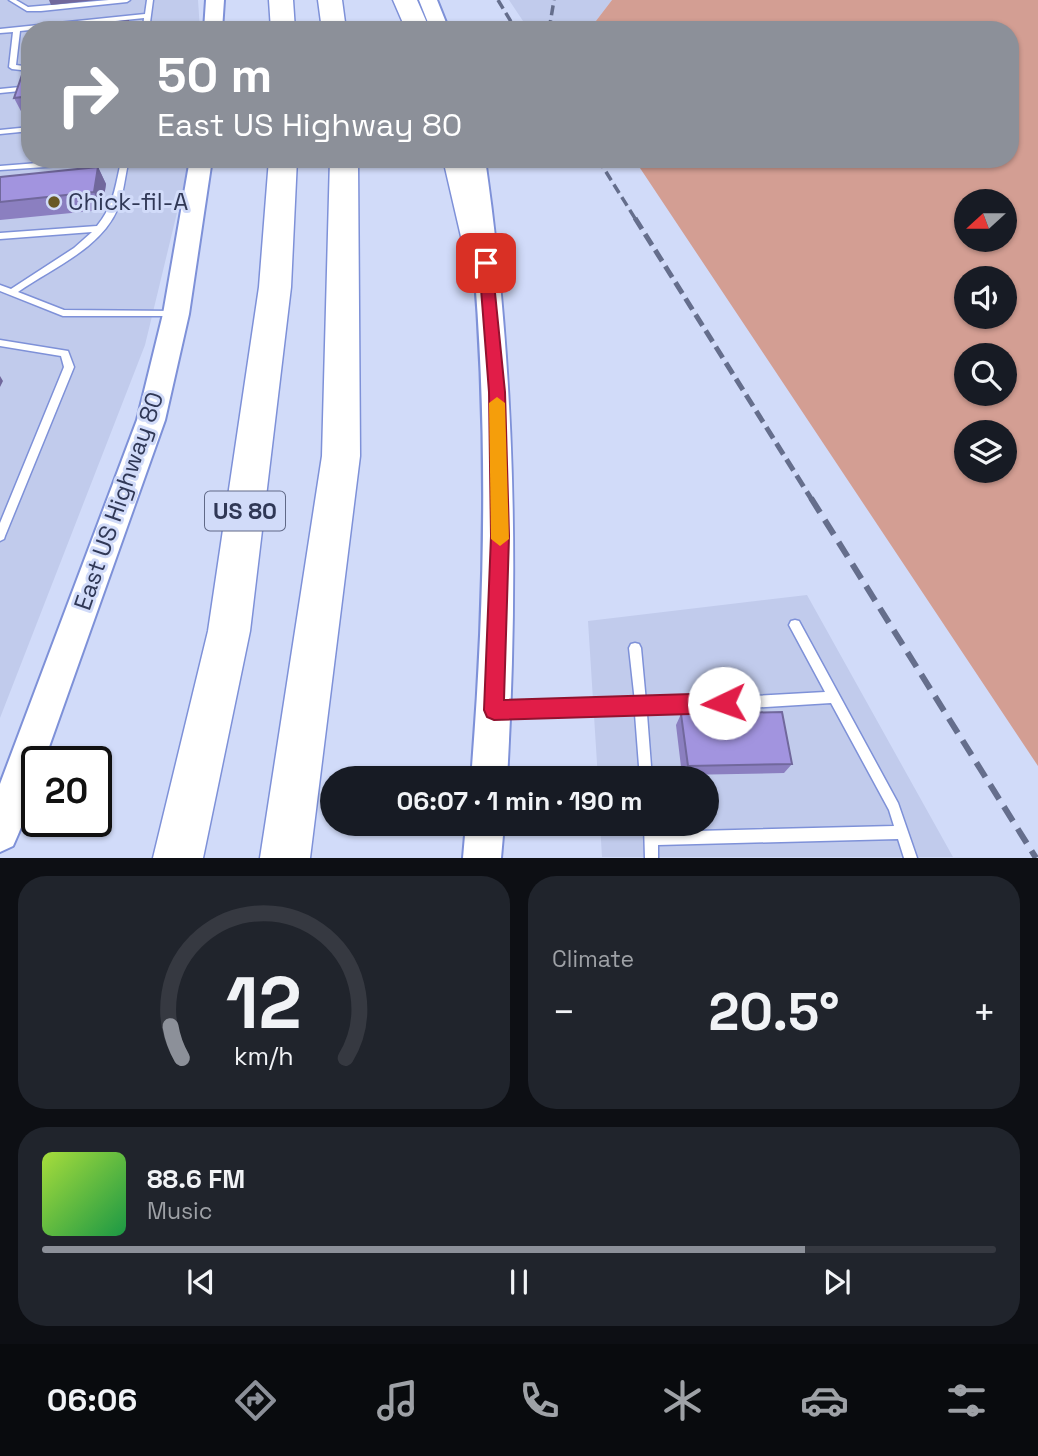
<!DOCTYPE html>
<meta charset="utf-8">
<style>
body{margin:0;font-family:"Space Grotesk",sans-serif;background:#20242c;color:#f1f3f6;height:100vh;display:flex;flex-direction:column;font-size:26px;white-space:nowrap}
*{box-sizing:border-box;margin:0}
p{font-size:23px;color:#9ea1a6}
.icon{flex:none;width:38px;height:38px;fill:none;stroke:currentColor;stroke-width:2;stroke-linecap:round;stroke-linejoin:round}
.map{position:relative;height:858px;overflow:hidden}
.sheet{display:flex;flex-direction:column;gap:18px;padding:18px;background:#0d0f14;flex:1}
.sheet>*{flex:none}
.banner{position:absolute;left:21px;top:21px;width:998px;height:147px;border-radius:28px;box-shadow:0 2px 5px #0004;background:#8c9099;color:#fff;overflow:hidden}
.needle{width:46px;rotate:249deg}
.controls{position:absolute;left:954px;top:189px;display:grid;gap:14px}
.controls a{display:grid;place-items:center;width:63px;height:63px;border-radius:50%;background:#171b24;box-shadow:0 2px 5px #0004;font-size:35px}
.speed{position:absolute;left:21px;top:746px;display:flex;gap:14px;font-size:35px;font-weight:700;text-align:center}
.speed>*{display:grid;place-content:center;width:91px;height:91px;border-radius:50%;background:#171b24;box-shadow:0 2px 5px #0004;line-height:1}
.speed .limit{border:4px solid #111;border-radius:10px;background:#fff;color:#111}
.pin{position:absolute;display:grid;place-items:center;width:60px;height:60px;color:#fff;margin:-30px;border-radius:14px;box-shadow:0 4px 10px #0006}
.me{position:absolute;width:77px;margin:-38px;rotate:267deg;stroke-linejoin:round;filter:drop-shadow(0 0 5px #0008)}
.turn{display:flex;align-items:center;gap:24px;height:147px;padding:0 21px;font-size:32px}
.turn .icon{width:91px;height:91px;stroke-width:2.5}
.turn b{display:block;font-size:49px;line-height:60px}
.big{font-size:52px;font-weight:700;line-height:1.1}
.sheet .widget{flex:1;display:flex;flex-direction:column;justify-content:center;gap:10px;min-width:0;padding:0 24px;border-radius:28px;background:#20242c}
.sheet .dial{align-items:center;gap:0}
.dial svg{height:182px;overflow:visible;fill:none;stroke:#363941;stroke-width:7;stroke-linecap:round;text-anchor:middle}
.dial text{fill:#f1f3f6;stroke:none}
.song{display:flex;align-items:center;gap:21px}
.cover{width:84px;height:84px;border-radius:10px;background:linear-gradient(135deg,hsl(80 70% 55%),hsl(140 70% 35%))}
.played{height:7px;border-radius:4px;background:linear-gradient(90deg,#8c9099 80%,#363941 80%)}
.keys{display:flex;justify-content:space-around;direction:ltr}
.heat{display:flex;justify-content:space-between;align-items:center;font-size:38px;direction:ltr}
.sheet .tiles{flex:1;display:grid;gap:18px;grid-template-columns:1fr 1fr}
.widget:last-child{grid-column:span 2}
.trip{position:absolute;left:320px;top:766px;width:399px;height:70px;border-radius:35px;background:#171b24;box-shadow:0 2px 5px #0004;font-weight:700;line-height:70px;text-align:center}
.dock{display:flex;height:112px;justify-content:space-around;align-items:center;background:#090b0e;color:#9ea1a6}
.dock .icon{width:49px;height:49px}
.dock .selected{color:#8c9099}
.dock b{font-size:32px;color:#f1f3f6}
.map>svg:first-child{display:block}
.built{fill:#c1cbec}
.green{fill:#d39e93;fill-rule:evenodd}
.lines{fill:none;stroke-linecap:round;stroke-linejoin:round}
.stream{stroke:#cf90c6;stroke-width:6}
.lane-casing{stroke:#7e91d8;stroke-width:3}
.secondary-casing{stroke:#7e91d8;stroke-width:4}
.highway-casing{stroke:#7e91d8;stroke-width:3}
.lane{fill:#fff;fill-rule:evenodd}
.secondary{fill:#fff;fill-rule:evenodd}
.highway{fill:#fff;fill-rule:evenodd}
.rail-far2{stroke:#656e8c;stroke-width:3.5;stroke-dasharray:10 5;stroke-linecap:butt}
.rail-far1{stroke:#656e8c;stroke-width:5;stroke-dasharray:13 6;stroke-linecap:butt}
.rail{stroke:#656e8c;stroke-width:6;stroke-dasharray:17 9;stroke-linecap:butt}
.wall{fill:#8b7fc0}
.shaded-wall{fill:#71689c}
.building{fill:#a294df;stroke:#71689c;stroke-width:2}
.route{fill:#e11d48;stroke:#92132f;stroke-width:2}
.slow{fill:#f59e0b}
.poi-dot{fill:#685825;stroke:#d1dbf9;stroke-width:2.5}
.labels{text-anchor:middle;stroke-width:6;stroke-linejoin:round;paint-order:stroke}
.shield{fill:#d1dbf9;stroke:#606987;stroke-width:2}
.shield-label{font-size:23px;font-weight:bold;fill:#303856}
.poi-label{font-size:24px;fill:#303856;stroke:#d1dbf9;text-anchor:start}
.street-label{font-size:24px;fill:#303856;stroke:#d1dbf9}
</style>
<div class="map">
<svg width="1038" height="858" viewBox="0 0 1038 858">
<rect width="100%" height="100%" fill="#d1dbf9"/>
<path class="built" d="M0,0H198L200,30H30V159H190L145,345L0,718Z
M509,0H612L589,30H529Z
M807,595L953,857H602L600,824H707V779H598L588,621Z"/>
<path class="green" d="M612,0H1038V766L634,159H1010V30H589ZM966,201H1004V240H966ZM966,278H1004V317H966ZM966,355H1004V394H966ZM966,432H1004V471H966Z"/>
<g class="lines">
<path class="stream" d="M221,164L239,161"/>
<defs>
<path id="lane" d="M9,0H16L28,7L109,0H130L127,2L41,11H27Z
M147,0H153L149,30H143L144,18L20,31L16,65L30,67V71L12,69L9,67L13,32L0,33V29L145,14Z
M30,86V90L0,93V89Z
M30,127V131L0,134V130Z
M89,159H129C125,175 124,192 118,208C101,249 52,268 18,292L64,310L176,311L179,312L180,314L179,316H63L0,291V285L11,289L74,248L92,232L0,239V233L97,226C114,205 115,187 121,162L0,170V166Z
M0,340L68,351L74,367L5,536L4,539L0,541V523L64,367L61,356L0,346Z
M795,620L799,621L898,803L917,858H904L898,839L658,845V858H645L644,824H656L657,832L894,826L889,810L831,703L647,714L652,779H640L635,714L499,716L495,714L493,710L495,706L499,704L635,702L629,648L631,644L635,643L639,644L641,648L646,702L825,692L789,625L791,621Z"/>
<path id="secondary" d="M206,0H224L222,30H204Z
M419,0H437L449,30H431Z
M190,159H212L189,314L165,420L44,761H37C37,791 25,819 13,846L0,852V784L137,420L163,314Z
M463,159H485C515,366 519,571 507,779H471C488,571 489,366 463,159Z
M466,824H504L501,858H463Z"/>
<path id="highway" d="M269,0H293L295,30H271Z
M318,0H342L346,30H322Z
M393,0H417L430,30H406Z
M269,159H297L291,287L250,631L203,858H153L208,631L259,287Z
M330,159H358L360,456L310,858H260L322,456Z
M443,159H471L504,284L499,292L488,296L477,292L472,284Z"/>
</defs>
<use href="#lane" class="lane-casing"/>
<use href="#secondary" class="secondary-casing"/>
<use href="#highway" class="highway-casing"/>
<use href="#lane" class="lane"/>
<use href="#secondary" class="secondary"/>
<use href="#highway" class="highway"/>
<path class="rail-far2" d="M498,0L516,30
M549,30L554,0
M598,159L636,220"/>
<path class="rail-far1" d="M635,218L812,500"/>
<path class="rail" d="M811,498L1036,858"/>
</g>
<path class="wall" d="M30,74V114L23,115L14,98Z
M98,167L106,184L102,210L0,220V177Z
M681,714L792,764L784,773L682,775L676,725Z"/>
<path class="shaded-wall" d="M49,0H97L51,5Z
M98,167L106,184L102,210L94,192Z
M0,376L3,381L0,387Z"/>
<path class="building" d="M128,21L127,30H66V27Z
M30,74V96L14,98L22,75Z
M98,167L94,192L0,202V177Z
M782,712L792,764L688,766L681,714Z"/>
<path class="route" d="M486,258L492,263L505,392L509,536L504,700L724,693L731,696L733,703L731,710L724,713L494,720L487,717L484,710L491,536L489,392L479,263Z"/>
<path class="slow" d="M497,397L505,403L509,539L500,546L491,539L489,403Z"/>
<circle class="poi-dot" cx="54" cy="202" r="7"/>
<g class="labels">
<rect class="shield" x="205" y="491.5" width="80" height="39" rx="5"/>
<g class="shield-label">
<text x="245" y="519">US 80</text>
</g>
<g class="poi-label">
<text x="68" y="210">Chick-fil-A</text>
</g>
<g class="street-label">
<text transform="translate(119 501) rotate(-71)" y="8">East US Highway 80</text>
</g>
</g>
</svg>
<div class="controls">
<a><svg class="needle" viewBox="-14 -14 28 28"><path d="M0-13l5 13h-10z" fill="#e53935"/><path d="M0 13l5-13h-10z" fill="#9ea1a6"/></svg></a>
<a><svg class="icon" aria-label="sound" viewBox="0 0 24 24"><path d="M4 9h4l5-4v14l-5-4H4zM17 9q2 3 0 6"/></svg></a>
<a><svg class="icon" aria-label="search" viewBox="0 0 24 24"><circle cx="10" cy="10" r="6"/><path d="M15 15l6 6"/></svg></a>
<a><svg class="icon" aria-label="layers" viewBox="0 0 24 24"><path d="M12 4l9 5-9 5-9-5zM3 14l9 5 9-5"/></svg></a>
</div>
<div class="speed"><div class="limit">20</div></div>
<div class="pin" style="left:486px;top:263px;background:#d93025"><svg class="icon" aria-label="arrive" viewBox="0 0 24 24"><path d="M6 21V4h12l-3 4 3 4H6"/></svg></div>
<svg class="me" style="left:724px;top:703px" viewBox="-20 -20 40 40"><circle r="19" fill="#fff"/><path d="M0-13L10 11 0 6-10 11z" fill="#e11d48"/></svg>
<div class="trip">06:07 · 1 min · 190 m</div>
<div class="banner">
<div class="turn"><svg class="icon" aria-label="right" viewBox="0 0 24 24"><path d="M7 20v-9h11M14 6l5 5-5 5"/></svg><div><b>50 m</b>East US Highway 80</div></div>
</div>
</div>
<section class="sheet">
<div class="tiles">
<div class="widget dial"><svg viewBox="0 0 100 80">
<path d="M14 69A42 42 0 1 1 86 69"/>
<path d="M14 69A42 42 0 0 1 9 55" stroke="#8c9099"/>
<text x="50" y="56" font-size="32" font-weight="700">12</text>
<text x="50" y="72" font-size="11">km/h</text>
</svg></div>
<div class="widget"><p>Climate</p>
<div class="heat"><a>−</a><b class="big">20.5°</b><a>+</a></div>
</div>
<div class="widget">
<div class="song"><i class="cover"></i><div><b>88.6 FM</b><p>Music</p></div></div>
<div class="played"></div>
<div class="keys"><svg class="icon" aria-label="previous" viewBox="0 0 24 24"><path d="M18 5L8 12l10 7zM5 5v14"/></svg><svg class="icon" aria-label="pause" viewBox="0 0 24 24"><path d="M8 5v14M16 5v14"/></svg><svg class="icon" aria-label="next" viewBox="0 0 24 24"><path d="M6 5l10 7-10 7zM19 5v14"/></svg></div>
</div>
</div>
</section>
<nav class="dock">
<b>06:06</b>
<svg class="icon selected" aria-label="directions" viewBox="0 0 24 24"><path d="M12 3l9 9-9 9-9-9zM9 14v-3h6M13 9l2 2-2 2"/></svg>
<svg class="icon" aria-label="music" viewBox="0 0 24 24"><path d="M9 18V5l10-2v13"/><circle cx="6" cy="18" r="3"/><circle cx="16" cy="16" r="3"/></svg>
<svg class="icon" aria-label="phone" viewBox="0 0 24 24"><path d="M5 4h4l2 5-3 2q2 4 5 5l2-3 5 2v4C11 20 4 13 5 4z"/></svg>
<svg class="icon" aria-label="climate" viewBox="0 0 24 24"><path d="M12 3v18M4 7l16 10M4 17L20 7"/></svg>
<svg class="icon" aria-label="car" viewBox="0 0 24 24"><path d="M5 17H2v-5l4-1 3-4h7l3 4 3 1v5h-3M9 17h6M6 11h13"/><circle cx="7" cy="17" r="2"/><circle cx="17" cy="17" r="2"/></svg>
<svg class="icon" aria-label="filters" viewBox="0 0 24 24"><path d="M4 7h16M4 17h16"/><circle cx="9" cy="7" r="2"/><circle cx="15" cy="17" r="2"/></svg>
</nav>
